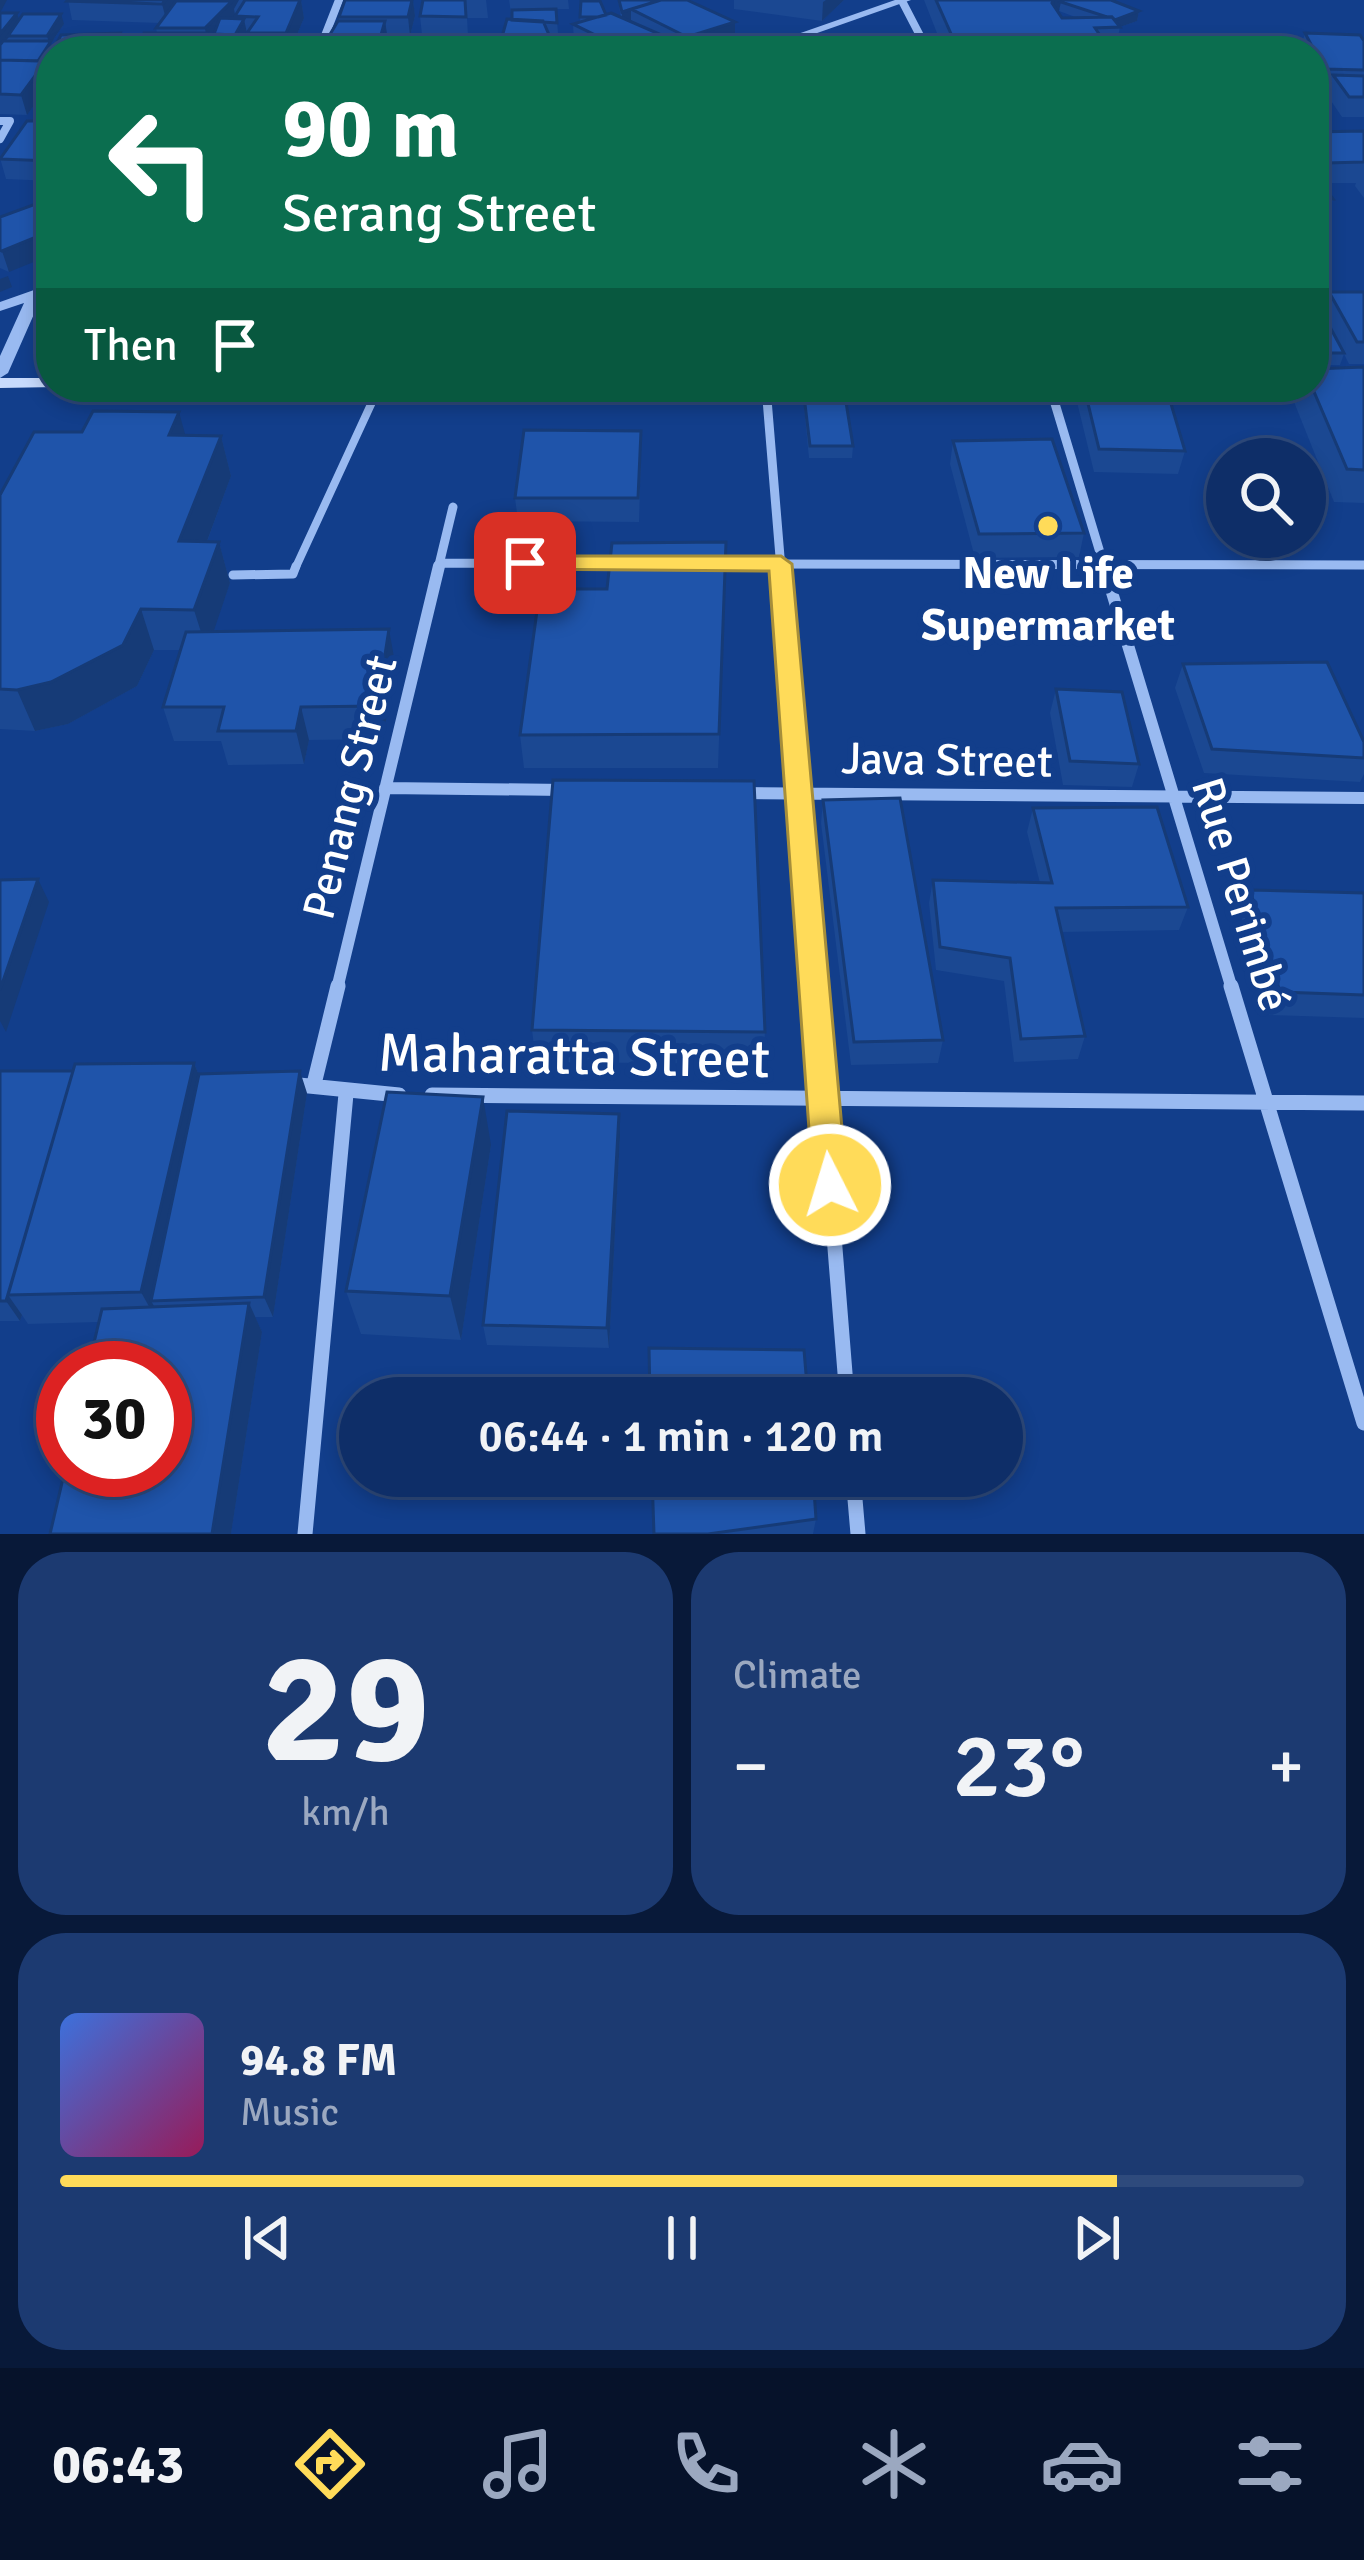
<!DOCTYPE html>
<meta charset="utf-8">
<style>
body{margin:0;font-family:Signika,sans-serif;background:#1c3a71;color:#f1f3f6;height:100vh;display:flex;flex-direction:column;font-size:45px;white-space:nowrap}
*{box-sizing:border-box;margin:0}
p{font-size:39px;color:#9ba8c0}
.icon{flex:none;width:66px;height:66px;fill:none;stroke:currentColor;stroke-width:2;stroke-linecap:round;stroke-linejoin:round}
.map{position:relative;height:1534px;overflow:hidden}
.side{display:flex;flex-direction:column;gap:18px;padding:18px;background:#081939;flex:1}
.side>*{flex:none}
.guide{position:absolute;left:36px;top:36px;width:1293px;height:366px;border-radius:48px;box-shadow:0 6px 18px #0003,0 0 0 3px #2e4a7c;background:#0b6e4f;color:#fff;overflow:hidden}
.fabs{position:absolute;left:1206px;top:438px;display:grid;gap:24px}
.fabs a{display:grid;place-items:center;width:120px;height:120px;border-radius:50%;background:#0e2e68;box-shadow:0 6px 18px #0003,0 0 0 3px #2e4a7c;font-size:60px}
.speed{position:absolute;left:36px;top:1341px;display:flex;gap:24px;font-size:60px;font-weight:700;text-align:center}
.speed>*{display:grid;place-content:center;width:156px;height:156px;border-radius:50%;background:#0e2e68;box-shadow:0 6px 18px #0003,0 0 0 3px #2e4a7c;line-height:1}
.speed .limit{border:18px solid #d22;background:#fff;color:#111}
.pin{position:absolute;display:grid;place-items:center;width:102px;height:102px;color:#fff;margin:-51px;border-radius:24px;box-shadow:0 6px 18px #0006}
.me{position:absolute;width:132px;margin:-66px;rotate:355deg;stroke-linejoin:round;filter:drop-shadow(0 0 9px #0008)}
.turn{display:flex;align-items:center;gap:42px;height:252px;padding:0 48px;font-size:54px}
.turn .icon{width:156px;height:156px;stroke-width:2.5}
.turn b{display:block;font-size:84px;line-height:102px}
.then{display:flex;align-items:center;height:114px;padding:0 48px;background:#0003;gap:24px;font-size:45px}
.big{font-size:90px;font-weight:600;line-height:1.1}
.side .card{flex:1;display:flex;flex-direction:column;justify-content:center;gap:18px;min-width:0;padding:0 42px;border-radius:48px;background:#1c3a71}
.side .dial{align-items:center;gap:0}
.dial b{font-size:156px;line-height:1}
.song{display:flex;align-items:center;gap:36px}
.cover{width:144px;height:144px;border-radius:18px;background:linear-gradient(135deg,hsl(220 70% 55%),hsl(330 70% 35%))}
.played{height:12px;border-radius:6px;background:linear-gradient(90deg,#ffdb59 85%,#2e4a7c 85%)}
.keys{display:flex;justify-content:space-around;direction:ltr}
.heat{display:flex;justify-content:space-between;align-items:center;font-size:66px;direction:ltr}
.side .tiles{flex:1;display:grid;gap:18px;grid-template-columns:1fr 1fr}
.card:last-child{grid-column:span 2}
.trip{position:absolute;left:339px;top:1377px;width:684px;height:120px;border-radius:60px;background:#0e2e68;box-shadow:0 6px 18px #0003,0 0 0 3px #2e4a7c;font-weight:600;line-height:120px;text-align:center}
.tab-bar{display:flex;height:192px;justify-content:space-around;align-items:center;background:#06122a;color:#9ba8c0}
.tab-bar .icon{width:84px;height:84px}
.tab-bar .on{color:#ffdb59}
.tab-bar b{font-size:54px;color:#f1f3f6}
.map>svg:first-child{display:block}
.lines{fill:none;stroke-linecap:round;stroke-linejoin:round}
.service-far1{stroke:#99baf1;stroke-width:8}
.service{stroke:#99baf1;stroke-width:9}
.minor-far3{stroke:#99baf1;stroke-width:8}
.minor-far2{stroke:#99baf1;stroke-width:9}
.minor-far1{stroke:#99baf1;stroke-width:12}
.minor{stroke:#99baf1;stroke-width:15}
.tertiary{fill:#99baf1;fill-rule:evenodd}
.secondary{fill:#c7dafc;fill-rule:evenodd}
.wall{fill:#1b4892;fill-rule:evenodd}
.shaded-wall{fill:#163b77}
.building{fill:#1f54aa;stroke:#163b77;stroke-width:3}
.route{fill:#ffdb59;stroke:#a68e3a;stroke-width:3}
.poi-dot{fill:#ffdb59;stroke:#123e8b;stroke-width:4.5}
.labels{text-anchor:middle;stroke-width:12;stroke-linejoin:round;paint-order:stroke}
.poi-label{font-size:45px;font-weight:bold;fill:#fff;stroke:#123e8b}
.street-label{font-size:45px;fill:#fff;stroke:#123e8b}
.near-street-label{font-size:54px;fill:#fff;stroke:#123e8b}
</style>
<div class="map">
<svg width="1364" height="1534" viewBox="0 0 1364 1534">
<rect width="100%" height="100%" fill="#123e8b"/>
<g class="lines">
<path class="service-far1" d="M295,569L379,387"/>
<path class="service" d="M233,575L293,574L296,566"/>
<path class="minor-far3" d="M902,1L928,51
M319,51L339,0
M0,121H10L0,139"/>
<path class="minor-far2" d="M766,387L781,569
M1050,387L1105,569
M440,563L625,564
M711,564L1364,565
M438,569L453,507"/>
<path class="minor-far1" d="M780,566L814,989
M1104,566L1232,989
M385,788L565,790
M741,793L1364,798
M337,989L439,566"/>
<path class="minor" d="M814,986L847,1398
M1231,986L1364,1423
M289,1084L399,1095
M314,1084L338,986
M432,1095L1364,1103
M853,1476L858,1534
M305,1534L346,1094"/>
<path class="tertiary" d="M895,0H911L766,51H749Z
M51,284V293L42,296L8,373L0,378V356L24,303L0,311V302Z"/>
<path class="secondary" d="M0,378H51V387H57L0,388Z
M1314,383L1364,384V394L921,392L912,387H1314Z"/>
</g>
<path class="wall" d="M68,0H301L304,18L290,51H250L247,35L248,38L241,51H218L216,40L210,46L211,51H137L157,33L156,28L160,23L72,20Z
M413,0L415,16L410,36H387V43L403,44L404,51H320L339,21V17Z
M423,0H486L488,18H467L468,36L422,35L420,16Z
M509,0H568L569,9H556L558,33H549L512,20Z
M618,0H690L735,22V41L704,51H590L574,43L573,24L580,22L581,1L606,15L621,18Z
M734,0H844L822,21L734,9Z
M924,0H1111L1139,11L1137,21L1120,27L1115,51H944ZM1060,8L1059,11L1078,18H1062L1058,11Z
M0,13H17L19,21L64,24L51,43L54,50L120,33L51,51L47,62L51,55V85L50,83L27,115L0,114Z
M1305,33L1364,41V117H1342L1327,95L1329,89L1318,88L1314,80V51H1300Z
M51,121V181L6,179L0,158Z
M1364,131V198L1355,186L1356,183H1319L1317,180L1315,189L1333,199L1323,229H1314V132Z
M0,217L9,272L0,268Z
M1329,292H1364V364H1349L1344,354L1340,365H1314V314H1322Z
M1364,367V503L1334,502L1294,402L1299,387H1314Z
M1081,387H1166L1185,451L1178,474L1094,472L1077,402Z
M804,396L853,446L852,458H809L804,407Z
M185,435L221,436L231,476L207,542H219L230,583L213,631L395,663L383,739L309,740L304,764L228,765L221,741H174L163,707L181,650H154L137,686L68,724L35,731L0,729V495Z
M953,441L1084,533L1079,557L975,558L950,464Z
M641,454L639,522L518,521L515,498Z
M726,542L718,768H524L520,735L607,589Z
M1183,664L1364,742V774L1360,782L1204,773L1175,688Z
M1056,689L1139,764L1132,787L1063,785L1050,713Z
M823,800L943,1040L938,1063L851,1065L821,823Z
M1033,808L1188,907L1179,930L1061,932L1085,1036L1078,1059L1014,1062L1004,981L936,970L929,903L933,880L1040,883L1027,832Z
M1250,890L1364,893V1018L1269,1015L1240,913Z
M532,1030L765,1032L763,1064L536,1062Z
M194,1063L199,1075L307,1093L273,1317H255L262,1332L231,1534H50L99,1322L28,1324L22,1315L20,1321H0V1071H73Z
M619,1114L620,1136L609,1348L487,1345L483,1325Z
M491,1145L461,1340L361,1334L346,1291Z
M816,1519L813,1534H654Z"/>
<path class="shaded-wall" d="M0,0H7L0,13Z
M166,0H184L167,23L162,4Z
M231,0H239L234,9L236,20L214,34L216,40L210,46L211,51H198L206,35L205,28Z
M301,0L304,18L290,51L286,33Z
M413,0L415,16L410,36L408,17Z
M826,0H844L822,21L823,2Z
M1054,0H1082L1061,2L1057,19L1052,3Z
M631,10V20L622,21V12Z
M1139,11L1137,21L1120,27L1115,20Z
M17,13L20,23L1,47L0,55V34Z
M61,14L64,24L51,43L54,50L51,51L47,62L48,66H46L50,83L27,115L21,95L35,65L49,43L47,36Z
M244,19L248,38L241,51H239L235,35Z
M385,21L388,40L384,51L379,42Z
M735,22V41L704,51H687V37Z
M120,33L124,51H109Z
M680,43V51H654Z
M51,231V255L9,272L2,251Z
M8,276L12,287L0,292V279Z
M179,412L190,452L169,435Z
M221,436L231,476L192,582L179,541Z
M219,542L230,583L207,651L194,610Z
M141,609L154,650L137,686L68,724L35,731L17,690Z
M389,629L395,663L383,739L377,706Z
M301,707L309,740L304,764L296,731Z
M38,879L49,902L6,1032L0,1021V990Z
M194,1063L207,1095L151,1301L159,1314L157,1321L141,1292Z
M300,1071L307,1093L273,1317L264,1297Z
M483,1097L491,1145L461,1340L450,1296Z
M619,1114L620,1136L609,1348L607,1328Z
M8,1295L22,1315L20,1321L6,1301Z
M249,1303L262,1332L231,1534H212Z"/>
<path class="building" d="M68,0H166L162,4L67,1Z
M245,0H300L286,33H247L258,17L235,16Z
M345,0H412L408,17H339Z
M423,0H465L466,17L420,16Z
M619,0H661L622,12Z
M661,0H687L735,22L687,37L631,9Z
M936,0H1054L1052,3L1062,18L1112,17L1120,27L1095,28L1106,44L956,45Z
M1065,0H1111L1139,11L1115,20L1112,17H1107L1061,2Z
M176,1H232L205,28H156Z
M581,1H600L606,15L598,17H580Z
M556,9L557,23L512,20V10Z
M0,13H17L0,34Z
M611,13L680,43L654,51H628L573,24Z
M23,14H61L47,36H8Z
M220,18L244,19L235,35L214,34Z
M507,19L543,21L556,51H498Z
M338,21H385L379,42L403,44L398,51H320Z
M120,33L109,51H53L61,35Z
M144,33H207L198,51H137Z
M1305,33L1360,35L1364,41V70L1324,69Z
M3,41H51L38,61L0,60V45Z
M0,60L46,61L21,95L0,94Z
M1333,75L1364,76V97H1349Z
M27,121H51V161L0,159Z
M1364,131V162L1326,163L1314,148V132Z
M1325,188L1333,199H1314V189Z
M41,202L51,215V231L2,251L0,250V217Z
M1329,292H1364V342H1357Z
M1314,314H1323L1344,353H1314Z
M1364,367V470L1347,469L1312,387H1314V369Z
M1084,387H1166L1185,451L1099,449Z
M804,396H845L853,446H810Z
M93,411L179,412L169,435L221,436L179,541L219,542L194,610L141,609L123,645L51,682L17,690L0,689V495L34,432H82Z
M524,430L641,431L638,498H515Z
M1052,439L1084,533L979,534L953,441Z
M726,542L719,734L520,735L540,589H607L612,543Z
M389,629L377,706L301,707L296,731H218L224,707H163L186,632Z
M1327,662L1364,742V758L1212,749L1183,664Z
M1056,689L1122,692L1139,764L1070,761Z
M553,780L754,781L765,1032L532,1030Z
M900,798L943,1040L854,1042L823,800Z
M1157,807L1188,907L1056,908L1085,1036L1021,1039L1010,958L940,947L933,880L1052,883L1033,808Z
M38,879L0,990V880Z
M1250,890L1364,893V995L1280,992Z
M194,1063L141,1292L8,1295L75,1064Z
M0,1071H73L6,1301H0Z
M300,1071L264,1297L151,1301L199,1074Z
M387,1092L483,1097L450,1296L346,1291Z
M507,1111L619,1114L607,1328L483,1325Z
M249,1303L212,1534H50L65,1470H165V1368H88L102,1309Z
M649,1348L804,1350L808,1398H650Z
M652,1476H813L816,1519L708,1534H654Z"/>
<path class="route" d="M525,556H781L792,564L847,1185L842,1196L830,1201L818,1196L813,1185L769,571L517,569V558Z"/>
<circle class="poi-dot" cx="1048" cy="526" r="12"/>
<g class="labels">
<g class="poi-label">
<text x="1048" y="588">New Life<tspan x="1048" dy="52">Supermarket</tspan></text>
</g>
<g class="street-label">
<text transform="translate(947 759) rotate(1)" y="16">Java Street</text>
<text transform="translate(349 787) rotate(-76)" y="16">Penang Street</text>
<text transform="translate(1242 894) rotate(73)" y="16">Rue Perimbé</text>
</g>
<g class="near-street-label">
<text transform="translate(574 1055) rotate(1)" y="19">Maharatta Street</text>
</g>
</g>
</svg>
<div class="fabs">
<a><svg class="icon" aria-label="search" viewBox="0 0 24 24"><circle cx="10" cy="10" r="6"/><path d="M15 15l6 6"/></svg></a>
</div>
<div class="speed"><div class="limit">30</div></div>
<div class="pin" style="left:525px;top:563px;background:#d93025"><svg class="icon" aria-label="arrive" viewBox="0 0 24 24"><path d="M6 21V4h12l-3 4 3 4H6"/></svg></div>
<svg class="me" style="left:830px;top:1185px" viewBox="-20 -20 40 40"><circle r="17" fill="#ffdb59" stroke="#fff" stroke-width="3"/><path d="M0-11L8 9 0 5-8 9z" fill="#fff"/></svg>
<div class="trip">06:44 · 1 min · 120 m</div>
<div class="guide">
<div class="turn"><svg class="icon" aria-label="left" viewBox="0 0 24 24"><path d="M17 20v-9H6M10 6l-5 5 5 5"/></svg><div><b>90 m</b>Serang Street</div></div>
<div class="then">Then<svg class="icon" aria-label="arrive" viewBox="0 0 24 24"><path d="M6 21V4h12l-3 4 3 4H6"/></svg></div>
</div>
</div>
<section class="side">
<div class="tiles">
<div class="card dial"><b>29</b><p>km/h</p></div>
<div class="card"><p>Climate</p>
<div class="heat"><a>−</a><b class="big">23°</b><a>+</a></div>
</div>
<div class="card">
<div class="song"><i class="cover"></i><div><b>94.8 FM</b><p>Music</p></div></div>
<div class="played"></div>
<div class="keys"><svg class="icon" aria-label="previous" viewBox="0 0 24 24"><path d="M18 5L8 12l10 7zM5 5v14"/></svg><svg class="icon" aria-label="pause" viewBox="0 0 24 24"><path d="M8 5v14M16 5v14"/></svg><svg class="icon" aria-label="next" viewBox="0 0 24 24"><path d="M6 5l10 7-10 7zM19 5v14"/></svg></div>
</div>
</div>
</section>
<nav class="tab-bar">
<b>06:43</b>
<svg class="icon on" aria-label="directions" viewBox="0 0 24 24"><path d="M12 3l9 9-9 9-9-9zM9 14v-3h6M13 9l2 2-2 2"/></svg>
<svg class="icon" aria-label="music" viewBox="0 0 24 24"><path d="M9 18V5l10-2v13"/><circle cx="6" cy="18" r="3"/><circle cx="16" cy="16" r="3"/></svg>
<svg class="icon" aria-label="phone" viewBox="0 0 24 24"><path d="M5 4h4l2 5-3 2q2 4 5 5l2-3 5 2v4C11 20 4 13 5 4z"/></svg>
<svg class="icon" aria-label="climate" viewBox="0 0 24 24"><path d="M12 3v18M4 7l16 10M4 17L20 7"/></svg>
<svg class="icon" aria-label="car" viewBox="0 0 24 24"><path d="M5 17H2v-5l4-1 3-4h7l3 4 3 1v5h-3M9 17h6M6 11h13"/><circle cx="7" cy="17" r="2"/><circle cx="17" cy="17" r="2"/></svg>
<svg class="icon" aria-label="filters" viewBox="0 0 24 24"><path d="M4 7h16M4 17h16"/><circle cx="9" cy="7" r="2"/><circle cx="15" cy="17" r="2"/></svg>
</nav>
